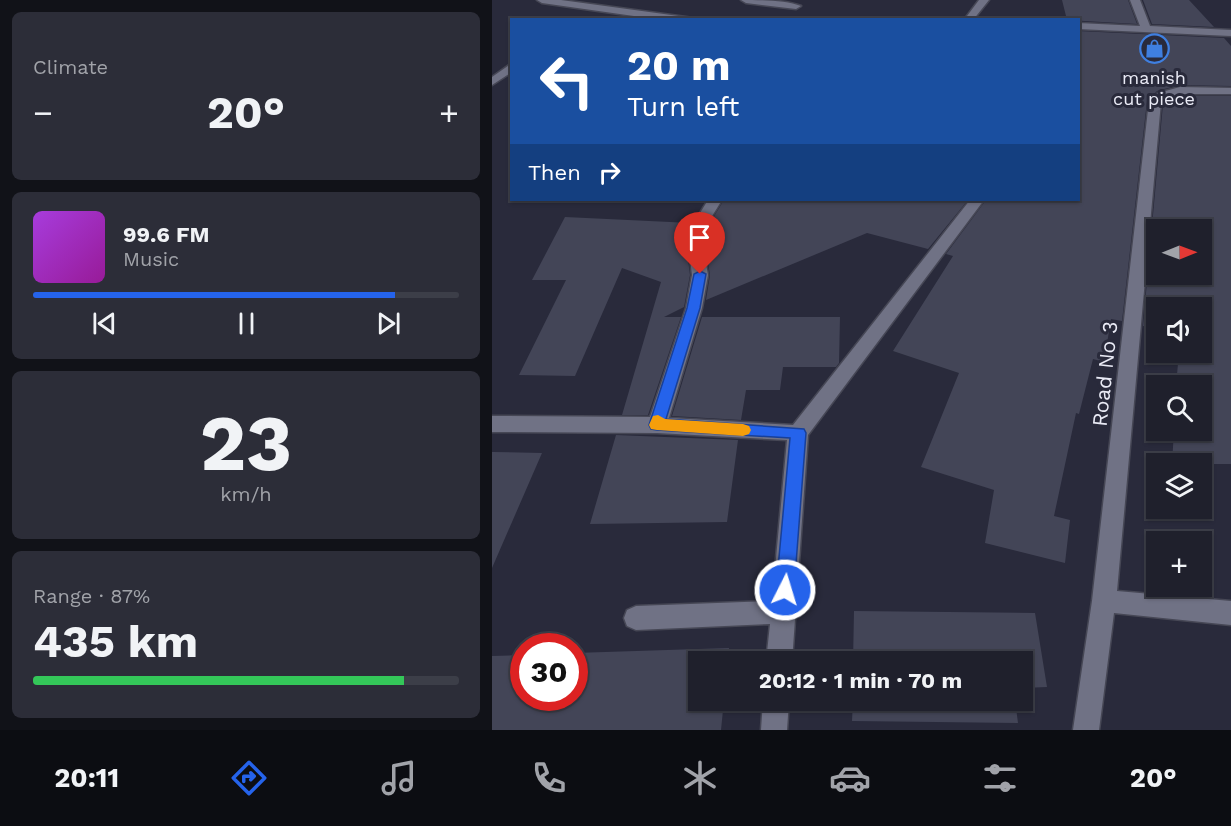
<!DOCTYPE html>
<meta charset="utf-8">
<style>
body{margin:0;font-family:"Work Sans",sans-serif;background:#2c2d38;color:#f1f3f6;height:100vh;display:flex;flex-direction:column;font-size:22px;white-space:nowrap}
*{box-sizing:border-box;margin:0}
p{font-size:20px;color:#a1a3a9}
.icon{flex:none;width:33px;height:33px;fill:none;stroke:currentColor;stroke-width:2;stroke-linecap:round;stroke-linejoin:round}
.map{position:relative;flex:1;overflow:hidden}
.side{display:flex;flex-direction:column;gap:12px;padding:12px;background:#111218;width:492px}
.side>*{flex:none}
.hud{position:absolute;left:18px;top:18px;width:570px;height:183px;border-radius:0px;box-shadow:0 2px 4px #0004,0 0 0 2px #3c3e48;background:#1a4fa0;color:#fff;overflow:hidden}
.needle{width:39px;rotate:89deg}
.tools{position:absolute;left:654px;top:219px;display:grid;gap:12px}
.tools a{display:grid;place-items:center;width:66px;height:66px;border-radius:0px;background:#1f202c;box-shadow:0 2px 4px #0004,0 0 0 2px #3c3e48;font-size:30px}
.speed{position:absolute;left:18px;top:633px;display:flex;gap:12px;font-size:30px;font-weight:700;text-align:center}
.speed>*{display:grid;place-content:center;width:78px;height:78px;border-radius:50%;background:#1f202c;box-shadow:0 2px 4px #0004,0 0 0 2px #3c3e48;line-height:1}
.speed .limit{border:9px solid #d22;background:#fff;color:#111}
.pin{position:absolute;display:grid;place-items:center;width:51px;height:51px;color:#fff;margin:-62px -26px;border-radius:50% 50% 50% 0;rotate:-45deg;box-shadow:0 0 6px #0007}
.pin .icon{rotate:45deg}
.me{position:absolute;width:66px;margin:-33px;rotate:5deg;stroke-linejoin:round;filter:drop-shadow(0 0 4px #0008)}
.turn{display:flex;align-items:center;gap:21px;height:126px;padding:0 18px;font-size:27px}
.turn .icon{width:78px;height:78px;stroke-width:2.5}
.turn b{display:block;font-size:42px;line-height:51px}
.then{display:flex;align-items:center;height:57px;padding:0 18px;background:#0003;gap:12px;font-size:22px}
.big{font-size:45px;font-weight:700;line-height:1.1}
.side .card{flex:1;display:flex;flex-direction:column;justify-content:center;gap:9px;min-width:0;padding:0 21px;border-radius:9px;background:#2c2d38}
.side .dial{align-items:center;gap:0}
.dial b{font-size:78px;line-height:1}
.song{display:flex;align-items:center;gap:18px}
.cover{width:72px;height:72px;border-radius:9px;background:linear-gradient(135deg,hsl(280 70% 55%),hsl(300 70% 35%))}
.played{height:6px;border-radius:3px;background:linear-gradient(90deg,#2563eb 85%,#3c3e48 85%)}
.keys{display:flex;justify-content:space-around;direction:ltr}
.heat{display:flex;justify-content:space-between;align-items:center;font-size:33px;direction:ltr}
.charge{height:9px;border-radius:4px;background:linear-gradient(90deg,#34c759 87%,#3c3e48 0)}
.trip{position:absolute;left:196px;top:651px;width:345px;height:60px;border-radius:0px;background:#1f202c;box-shadow:0 2px 4px #0004,0 0 0 2px #3c3e48;font-weight:700;line-height:60px;text-align:center}
.menu{display:flex;height:96px;justify-content:space-around;align-items:center;background:#0c0d12;color:#a1a3a9}
.menu .icon{width:42px;height:42px}
.menu .active{color:#2563eb}
.menu b{font-size:27px;color:#f1f3f6}
main{display:flex;flex:1;min-height:0}
.map>svg:first-child{display:block}
.building{fill:#434557;fill-rule:evenodd}
.lines{fill:none;stroke-linecap:round;stroke-linejoin:round}
.street-casing{stroke:#464755;stroke-width:3}
.street{fill:#707285;fill-rule:evenodd}
.route{fill:#2563eb;stroke:#184099;stroke-width:1.5}
.slow{fill:#f59e0b}
.labels{text-anchor:middle;stroke-width:6;stroke-linejoin:round;paint-order:stroke}
.far-poi-label{font-size:18px;fill:#eaebf6;stroke:#292a3b}
.street-label{font-size:21px;fill:#eaebf6;stroke:#292a3b}
</style>
<main>
<section class="side">
<div class="card"><p>Climate</p>
<div class="heat"><a>−</a><b class="big">20°</b><a>+</a></div>
</div>
<div class="card">
<div class="song"><i class="cover"></i><div><b>99.6 FM</b><p>Music</p></div></div>
<div class="played"></div>
<div class="keys"><svg class="icon" aria-label="previous" viewBox="0 0 24 24"><path d="M18 5L8 12l10 7zM5 5v14"/></svg><svg class="icon" aria-label="pause" viewBox="0 0 24 24"><path d="M8 5v14M16 5v14"/></svg><svg class="icon" aria-label="next" viewBox="0 0 24 24"><path d="M6 5l10 7-10 7zM19 5v14"/></svg></div>
</div>
<div class="card dial"><b>23</b><p>km/h</p></div>
<div class="card"><p>Range · 87%</p><b class="big">435 km</b><div class="charge"></div></div>
</section>
<div class="map">
<svg width="739" height="730" viewBox="0 0 739 730">
<rect width="100%" height="100%" fill="#292a3b"/>
<path class="building" d="M570,0H636L645,24L575,20Z
M651,0H697L722,27L660,24Z
M586,31L732,38L739,46V86L687,85L665,91L655,101L630,321L619,319L612,362L601,359L587,414L584,413L562,516L578,520L573,563L493,543L502,490L429,467L467,373L401,351L461,256L454,254L494,200H586Z
M688,96H739V464H680L682,430H710V386H684L687,352H710V308H664V328L651,326L671,104ZM664,230H710V274H664Z
M232,200H476L436,249L375,233L214,300L218,275L211,234Z
M73,217L199,223L193,234L198,275L192,307L172,317H189L156,415H130L169,282L130,268L83,376L27,375L74,280H40Z
M210,317H348L347,363L344,367H291L288,390H254L249,420L180,416Z
M124,435L246,440L235,522L98,524Z
M0,452L50,453L0,568Z
M362,611L543,613L555,687L531,688V662H361Z
M237,648L236,662H207V700H232L229,730H0V656L32,655V698H82V653Z
M361,700H523L526,723L360,721Z"/>
<g class="lines">
<defs>
<path id="street" d="M45,0H69L216,20L156,18L50,3Z
M249,0C267,0 294,0 309,6L304,9L254,3Z
M487,0H497L481,20H472Z
M638,0H648L658,26L739,30V36L586,29V23L648,26Z
M20,63V72L0,85V77Z
M688,87L739,88V94H688L669,102L625,591L739,601V625L622,613L607,730H581L600,601L657,101L666,93Z
M216,200H230L209,234L216,275L210,308L177,418L301,425L478,200H492L316,435L300,662H274L278,624L144,630L135,626L132,618L135,610L144,606L280,601L295,440L165,433L0,432V416L158,417L194,308L200,275L195,234Z
M271,700H297L295,730H269Z"/>
</defs>
<use href="#street" class="street-casing"/>
<use href="#street" class="street"/>
</g>
<path class="route" d="M208,271L214,274L208,308L174,419L312,429L314,433L302,590L299,596L293,598L287,596L284,590L298,438L165,430L159,429L157,425L195,308L202,274Z"/>
<path class="slow" d="M166,415L173,419L251,424L257,426L259,430L257,434L251,436L165,430L159,429L157,425L161,416Z"/>
<defs>
<symbol id="shop-ring" viewBox="-11 -11 22 22"><circle r="9.5" fill="#292a3b" stroke="#3f7fe0" stroke-width="1.5"/><path d="M-5-2.5h2.3a2.7 3.5 0 0 1 5.4 0H5L5.5 6h-11ZM-1.5-2.5h3a1.5 2.3 0 0 0-3 0Z" fill="#3f7fe0"/></symbol>
</defs>
<g fill-rule="evenodd">
<use href="#shop-ring" x="646" y="32" width="33" height="33"/>
</g>
<g class="labels">
<g class="far-poi-label">
<text x="662" y="84">manish<tspan x="662" dy="21">cut piece</tspan></text>
</g>
<g class="street-label">
<text transform="translate(613 374) rotate(-84)" y="7">Road No 3</text>
</g>
</g>
</svg>
<div class="tools">
<a><svg class="needle" viewBox="-14 -14 28 28"><path d="M0-13l5 13h-10z" fill="#e53935"/><path d="M0 13l5-13h-10z" fill="#a1a3a9"/></svg></a>
<a><svg class="icon" aria-label="sound" viewBox="0 0 24 24"><path d="M4 9h4l5-4v14l-5-4H4zM17 9q2 3 0 6"/></svg></a>
<a><svg class="icon" aria-label="search" viewBox="0 0 24 24"><circle cx="10" cy="10" r="6"/><path d="M15 15l6 6"/></svg></a>
<a><svg class="icon" aria-label="layers" viewBox="0 0 24 24"><path d="M12 4l9 5-9 5-9-5zM3 14l9 5 9-5"/></svg></a>
<a>+</a>
</div>
<div class="speed"><div class="limit">30</div></div>
<div class="pin" style="left:208px;top:274px;background:#d93025"><svg class="icon" aria-label="arrive" viewBox="0 0 24 24"><path d="M6 21V4h12l-3 4 3 4H6"/></svg></div>
<svg class="me" style="left:293px;top:590px" viewBox="-20 -20 40 40"><circle r="17" fill="#2563eb" stroke="#fff" stroke-width="3"/><path d="M0-11L8 9 0 5-8 9z" fill="#fff"/></svg>
<div class="trip">20:12 · 1 min · 70 m</div>
<div class="hud">
<div class="turn"><svg class="icon" aria-label="left" viewBox="0 0 24 24"><path d="M17 20v-9H6M10 6l-5 5 5 5"/></svg><div><b>20 m</b>Turn left</div></div>
<div class="then">Then<svg class="icon" aria-label="right" viewBox="0 0 24 24"><path d="M7 20v-9h11M14 6l5 5-5 5"/></svg></div>
</div>
</div>
</main>
<nav class="menu">
<b>20:11</b>
<svg class="icon active" aria-label="directions" viewBox="0 0 24 24"><path d="M12 3l9 9-9 9-9-9zM9 14v-3h6M13 9l2 2-2 2"/></svg>
<svg class="icon" aria-label="music" viewBox="0 0 24 24"><path d="M9 18V5l10-2v13"/><circle cx="6" cy="18" r="3"/><circle cx="16" cy="16" r="3"/></svg>
<svg class="icon" aria-label="phone" viewBox="0 0 24 24"><path d="M5 4h4l2 5-3 2q2 4 5 5l2-3 5 2v4C11 20 4 13 5 4z"/></svg>
<svg class="icon" aria-label="climate" viewBox="0 0 24 24"><path d="M12 3v18M4 7l16 10M4 17L20 7"/></svg>
<svg class="icon" aria-label="car" viewBox="0 0 24 24"><path d="M5 17H2v-5l4-1 3-4h7l3 4 3 1v5h-3M9 17h6M6 11h13"/><circle cx="7" cy="17" r="2"/><circle cx="17" cy="17" r="2"/></svg>
<svg class="icon" aria-label="filters" viewBox="0 0 24 24"><path d="M4 7h16M4 17h16"/><circle cx="9" cy="7" r="2"/><circle cx="15" cy="17" r="2"/></svg>
<b>20°</b>
</nav>
